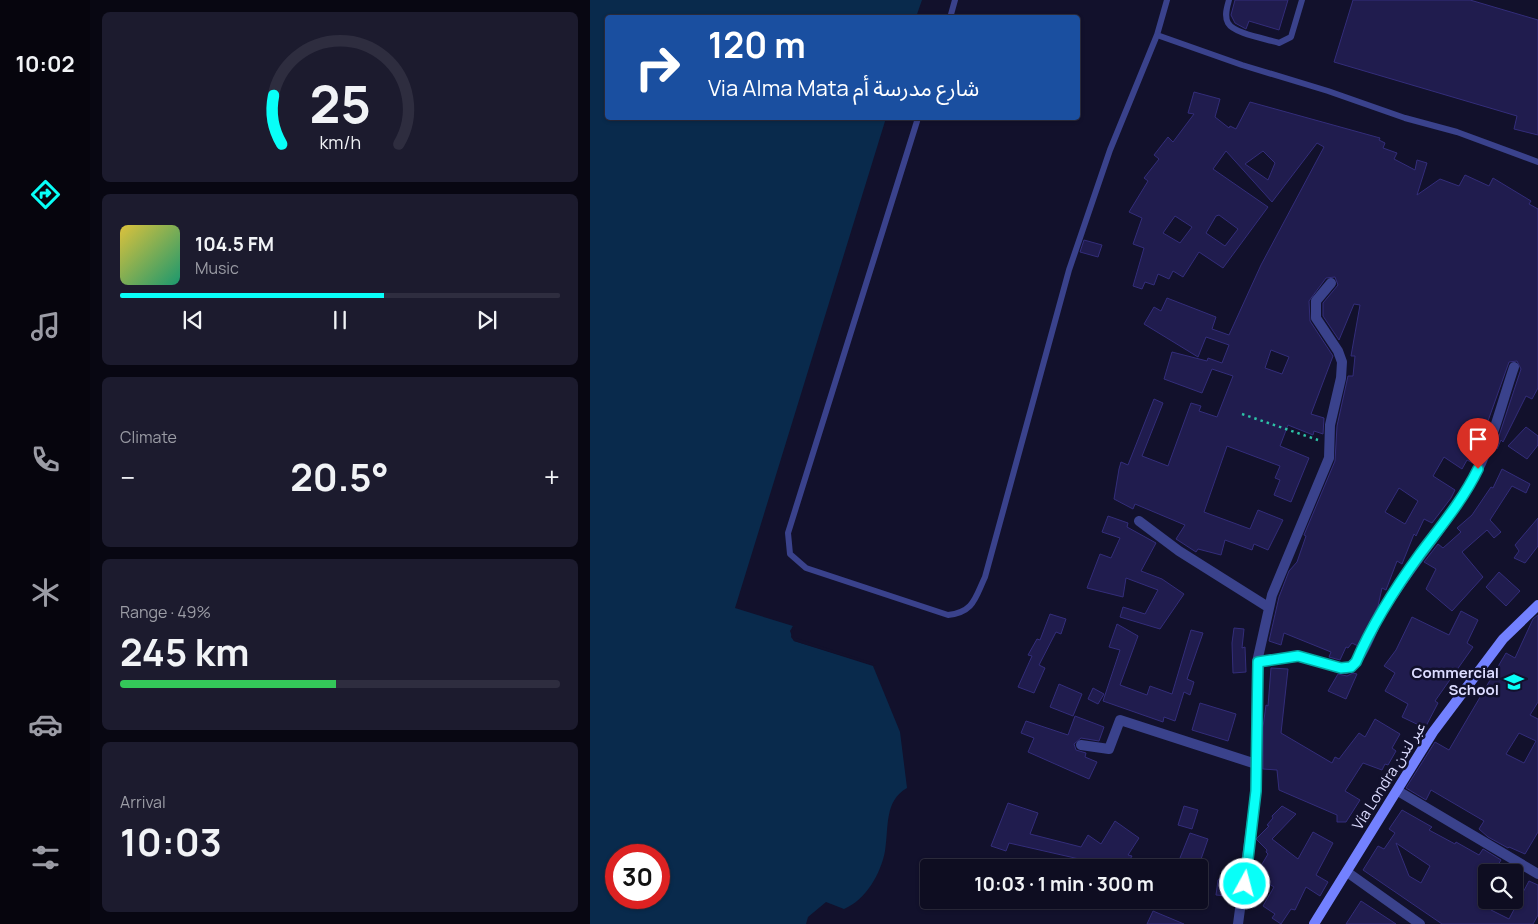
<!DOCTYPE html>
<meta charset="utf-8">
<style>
body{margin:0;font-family:Manrope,"Noto Sans Arabic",sans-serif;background:#1c1b2e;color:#f1f3f6;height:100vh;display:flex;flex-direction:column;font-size:19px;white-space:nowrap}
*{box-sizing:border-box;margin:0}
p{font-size:16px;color:#9b9ca5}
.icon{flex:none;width:28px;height:28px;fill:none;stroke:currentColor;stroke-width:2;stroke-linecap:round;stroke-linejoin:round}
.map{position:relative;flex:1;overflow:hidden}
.details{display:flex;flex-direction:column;gap:12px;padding:12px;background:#080712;width:500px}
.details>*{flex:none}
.banner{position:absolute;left:15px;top:15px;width:475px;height:105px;border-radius:5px;box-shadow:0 1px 4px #0004,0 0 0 1px #2e2d3f;background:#1a4fa0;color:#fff;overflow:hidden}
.tools{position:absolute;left:888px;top:864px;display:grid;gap:10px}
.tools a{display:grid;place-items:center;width:45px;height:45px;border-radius:5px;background:#0e0d21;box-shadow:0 1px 4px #0004,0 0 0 1px #2e2d3f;font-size:25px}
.speed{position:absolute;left:15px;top:844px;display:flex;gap:10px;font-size:25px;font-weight:700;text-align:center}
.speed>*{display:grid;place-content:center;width:65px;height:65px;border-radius:50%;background:#0e0d21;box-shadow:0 1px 4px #0004,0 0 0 1px #2e2d3f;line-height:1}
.speed .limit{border:8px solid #d22;background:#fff;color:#111}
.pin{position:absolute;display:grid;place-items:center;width:42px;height:42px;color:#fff;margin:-51px -21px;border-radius:50% 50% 50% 0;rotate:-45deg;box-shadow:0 0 5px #0007}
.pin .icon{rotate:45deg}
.me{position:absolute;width:55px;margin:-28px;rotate:7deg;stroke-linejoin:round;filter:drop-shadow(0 0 4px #0008)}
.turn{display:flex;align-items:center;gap:18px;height:105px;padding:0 20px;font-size:22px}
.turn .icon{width:65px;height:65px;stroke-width:2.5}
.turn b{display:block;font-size:35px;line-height:42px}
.big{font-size:38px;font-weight:700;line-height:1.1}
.details .tile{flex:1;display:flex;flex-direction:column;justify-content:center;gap:8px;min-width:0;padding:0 18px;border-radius:8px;background:#1c1b2e}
.details .dial{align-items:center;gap:0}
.dial svg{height:130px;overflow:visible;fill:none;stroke:#2e2d3f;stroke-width:7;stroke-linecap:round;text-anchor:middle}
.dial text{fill:#f1f3f6;stroke:none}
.song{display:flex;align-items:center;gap:15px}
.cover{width:60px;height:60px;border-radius:8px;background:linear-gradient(135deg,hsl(50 70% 55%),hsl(160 70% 35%))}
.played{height:5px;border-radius:2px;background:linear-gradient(90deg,#08fff8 60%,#2e2d3f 60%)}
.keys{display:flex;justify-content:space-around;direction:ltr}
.heat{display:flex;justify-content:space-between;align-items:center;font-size:28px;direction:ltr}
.charge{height:8px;border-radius:4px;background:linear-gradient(90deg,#34c759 49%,#2e2d3f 0)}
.trip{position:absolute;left:330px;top:859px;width:288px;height:50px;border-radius:5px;background:#0e0d21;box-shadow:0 1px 4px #0004,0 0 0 1px #2e2d3f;font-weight:700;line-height:50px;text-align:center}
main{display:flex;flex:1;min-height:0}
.menu{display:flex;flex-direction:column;width:90px;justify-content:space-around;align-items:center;background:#06050d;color:#9b9ca5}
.menu .icon{width:35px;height:35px}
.menu .active{color:#08fff8}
.menu b{font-size:22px;color:#f1f3f6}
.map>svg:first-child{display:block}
.water{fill:#092a4c;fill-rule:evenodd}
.pier{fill:#12112c}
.building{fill:#201c4e;stroke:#332d7a;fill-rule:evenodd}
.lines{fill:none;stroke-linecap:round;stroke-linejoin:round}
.path{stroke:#2dc2a6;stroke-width:2.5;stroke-dasharray:2.5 4;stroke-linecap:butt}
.service{stroke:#3a428c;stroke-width:6}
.minor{stroke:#3a428c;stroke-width:10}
.tertiary{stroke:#3a428c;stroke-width:10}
.secondary{stroke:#7381ff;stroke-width:10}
.route-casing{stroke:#05a6a1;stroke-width:12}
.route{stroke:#08fff8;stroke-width:9}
.labels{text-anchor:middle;stroke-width:5;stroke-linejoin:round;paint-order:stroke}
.poi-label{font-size:15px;font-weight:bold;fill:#dcdcff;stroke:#12112c;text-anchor:end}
.street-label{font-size:15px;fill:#dcdcff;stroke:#12112c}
</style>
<main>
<nav class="menu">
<b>10:02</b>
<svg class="icon active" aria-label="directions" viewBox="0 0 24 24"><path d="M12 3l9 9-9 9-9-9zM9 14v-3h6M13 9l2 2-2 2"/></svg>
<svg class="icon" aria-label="music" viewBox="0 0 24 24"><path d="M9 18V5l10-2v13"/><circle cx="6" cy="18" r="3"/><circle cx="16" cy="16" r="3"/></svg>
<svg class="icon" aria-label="phone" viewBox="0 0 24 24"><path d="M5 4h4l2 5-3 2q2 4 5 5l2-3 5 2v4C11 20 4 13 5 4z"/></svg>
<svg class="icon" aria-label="climate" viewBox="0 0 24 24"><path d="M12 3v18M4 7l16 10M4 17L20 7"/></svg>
<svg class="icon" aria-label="car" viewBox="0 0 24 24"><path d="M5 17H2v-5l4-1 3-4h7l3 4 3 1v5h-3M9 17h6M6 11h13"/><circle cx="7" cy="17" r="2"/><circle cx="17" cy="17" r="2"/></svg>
<svg class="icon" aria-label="filters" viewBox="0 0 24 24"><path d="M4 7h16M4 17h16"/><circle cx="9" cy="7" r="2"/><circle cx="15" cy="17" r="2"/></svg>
</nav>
<section class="details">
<div class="tile dial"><svg viewBox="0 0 100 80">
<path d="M14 69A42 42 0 1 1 86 69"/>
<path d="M14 69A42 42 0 0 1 9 39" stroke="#08fff8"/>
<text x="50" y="56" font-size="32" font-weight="700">25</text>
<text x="50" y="72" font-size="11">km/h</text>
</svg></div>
<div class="tile">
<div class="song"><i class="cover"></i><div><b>104.5 FM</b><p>Music</p></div></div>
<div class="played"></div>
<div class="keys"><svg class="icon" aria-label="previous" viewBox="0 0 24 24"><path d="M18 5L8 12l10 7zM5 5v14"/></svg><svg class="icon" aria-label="pause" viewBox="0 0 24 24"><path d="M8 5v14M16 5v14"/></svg><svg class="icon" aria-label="next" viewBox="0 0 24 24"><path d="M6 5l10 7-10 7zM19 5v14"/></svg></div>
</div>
<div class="tile"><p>Climate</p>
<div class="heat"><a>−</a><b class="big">20.5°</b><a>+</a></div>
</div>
<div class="tile"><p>Range · 49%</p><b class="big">245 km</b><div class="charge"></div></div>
<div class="tile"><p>Arrival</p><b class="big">10:03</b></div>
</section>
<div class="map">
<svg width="948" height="924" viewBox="0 0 948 924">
<rect width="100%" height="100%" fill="#12112c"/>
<path class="water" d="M0,0H332L326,17L18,18V118H296L145,608L203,626L200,631L204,641L283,666L310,732L317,788C294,801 299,827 295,851C291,873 276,900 254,909L236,902L218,917L216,924H0ZM26,855H69V898H26Z"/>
<path class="pier" d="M203,626L205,627L203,636L206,638L283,663L286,666L204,641L201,637Z"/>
<path class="building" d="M645,0H698L689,30L659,21L656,29L645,23L641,15Z
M763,0H880L948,20V135L924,129L927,116L744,62Z
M604,92L630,99L625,117L639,128L640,126L646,129L660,102L790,138L789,140L795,143L793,148L807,153L804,159L825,170L827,160L837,163L827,195L850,179L869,186L875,175L899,186L903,178L941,201L939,204L948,209V388L942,399L936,396L913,442L911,440L907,449L905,448L931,369L927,361L919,362L883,463L877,460L872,469L854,457L843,476L865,490L861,498L842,523L834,519L826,536L824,534L812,564L807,561L796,590L792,588L788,606L768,646L762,643L758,648L756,647L750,660L739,657L741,652L694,633L691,645L679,641L689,597L699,571L707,562L716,536L714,535L745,461L747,426L758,376H763L765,356H761L770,305L764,304L749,340L733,316V303L748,285L745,277L736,278L719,301L720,321L743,356L721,414L734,418L733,434L724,431L723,435L698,425L690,446L719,458L701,502L684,495L690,480L685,478L690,466L637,446L614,512L660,529L668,510L693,520L678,550L664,544L662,550L635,540L631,555L608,549L606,552L586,539L595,525L545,504L543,509L524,499L529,469L531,462L538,465L564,399L573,403L552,456L578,466L601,403L611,406L609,411L627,417L643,376L622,369L612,393L574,379L582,352L617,361L618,358L632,363L639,345L616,337L608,357L554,324L564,307L571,311L577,298L626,317L622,329L639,335L671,265L734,147L727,143L682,202L636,151L623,169L678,207L633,268L609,252L593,277L583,271L579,279L568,274L564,285L555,282L552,289L543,286L554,248L543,244L552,218L539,212L558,181L554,178L569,159L564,155L578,137L583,142L604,114L598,113ZM673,151L685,163L678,180L655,164ZM629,215L648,229L635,246L616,233L626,216ZM585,216L602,227L590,243L573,233ZM681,350L699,357L692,374L675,368ZM809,488L828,501L815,524L795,512Z
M494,240L512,245L508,257L490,252Z
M936,427L948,436V445L937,459L918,446Z
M912,469L940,484L936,493L922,486L900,520L911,532L904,538L897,530L872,552L893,577L862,611L836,589L846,569L834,562L848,544L853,548L871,532L867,528L882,515L901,487L903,488Z
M518,516L538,523L537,527L566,543L551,571L572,579L594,594L570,629L530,617L533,607L555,614L568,590L536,578L533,597L497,588L510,554L521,558L530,538L512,532Z
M948,518V546L935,563L924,558L929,551L925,545Z
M909,572L930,591L916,606L896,587Z
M871,611L888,620L877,643L883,647L845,701L848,703L835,728L812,717L818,704L795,691L805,673L794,666L806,650L822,617L859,635Z
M460,614L476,619L471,634L466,632L449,665L455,668L444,693L428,687L442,656L438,655L447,639L450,640Z
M948,615V702L940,715L948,719V832L935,854L919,847L918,848L898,837L889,829L894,821L841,790L836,800L816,788L845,742L859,750L916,653L925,658L943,619ZM929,733L946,741L934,763L916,754Z
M527,624L548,636L530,685L557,695L560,686L582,694L601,630L613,633L597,679L604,682L600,695L594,692L585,721L574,717L573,722L513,701L530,650L519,647Z
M644,628L654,629L652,648L655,647L656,672L643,673L642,643Z
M681,668L698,669L691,733L742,763L745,757L749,759L769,733L775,737L785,719L810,734L802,748L806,751L798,765L795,764L792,770L773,763L755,791L770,800L756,822H747V815L689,790L687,770L673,769V727L676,705L678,706Z
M763,673L767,674L756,699L738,691L748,674L757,676Z
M469,684L492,694L483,716L460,707Z
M503,688L514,694L508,704L498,699Z
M610,703L646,714L638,741L602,730Z
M485,716L514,727L509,741L491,738L484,744L486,750L496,753L495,757L507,762L499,779L438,752L444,738L431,733L436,721L478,735Z
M418,803L448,813L440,834L491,847L498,835L511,844L525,821L549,838L538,855L542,856L535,868H508L498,861L419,843L416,851L401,846Z
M594,806L608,810L602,829L588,825Z
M692,806L706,814L682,839L708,859L723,832L743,843L726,875L738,882L730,896L716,887L705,910L701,909L691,924L682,918L685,914L673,906L684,887L665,876L678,854L676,852L677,850L666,839L679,826L677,825L683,818L682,816Z
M812,810L842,827L839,830L865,844L866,842L889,855L893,849L911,860L908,865L920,872H896V900H907L901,910L919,919L939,881L948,885V915L943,924H852L773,870L788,846L794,849L805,833L799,829ZM806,843L840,866L831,883L819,876Z
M600,833L618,839L609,865L590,858Z
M640,867L637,896L626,895L628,880Z
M771,901L806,924H756Z
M563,911L594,924H557Z"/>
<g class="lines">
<path class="path" d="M652,414L728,440"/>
<path class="service" d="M577,0L567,35L652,65L738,91L815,118L867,132L948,162
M639,0C637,7 634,16 638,23C644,34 678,39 689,43L701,37L712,0
M360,18L365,0
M328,118L198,533L200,554L216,568L358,615C384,612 385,598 395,577L479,270L520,150L567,35"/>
<path class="minor" d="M549,521L589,551L678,607
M667,662L682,595L739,458L740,425L751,378L752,362L748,351L726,318V301L741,283
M491,745L519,749L530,720L666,764
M757,872L830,924
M648,924L666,791L667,662L708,656L756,669C772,662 780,634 788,619C816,570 854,529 882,481C902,446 911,405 924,367"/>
<path class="tertiary" d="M808,791L948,874"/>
<path class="secondary" d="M724,924L843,732L913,639L948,605"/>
</g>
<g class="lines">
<defs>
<path id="route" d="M655,884L666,791L668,662L708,656L751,668L761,667L766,662C782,625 806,587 830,554C851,526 873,500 888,469"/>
</defs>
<use href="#route" class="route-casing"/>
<use href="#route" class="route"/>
</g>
<defs>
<symbol id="university-bare" viewBox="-9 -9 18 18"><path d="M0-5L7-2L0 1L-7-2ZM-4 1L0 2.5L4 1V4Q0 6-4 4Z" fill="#08fff8" stroke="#12112c" stroke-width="2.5" paint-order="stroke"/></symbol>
</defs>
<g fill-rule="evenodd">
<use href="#university-bare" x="910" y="668" width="28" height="28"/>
</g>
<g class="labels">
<g class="poi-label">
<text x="909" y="678">Commercial<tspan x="909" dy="17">School</tspan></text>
</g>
<g class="street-label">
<text transform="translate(799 776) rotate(-58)" y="5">Vía Londra عبر لندن</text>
</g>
</g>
</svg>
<div class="tools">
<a><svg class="icon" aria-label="search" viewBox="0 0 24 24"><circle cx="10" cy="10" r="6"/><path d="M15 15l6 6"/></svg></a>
</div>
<div class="speed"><div class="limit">30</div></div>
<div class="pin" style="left:888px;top:469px;background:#d93025"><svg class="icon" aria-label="arrive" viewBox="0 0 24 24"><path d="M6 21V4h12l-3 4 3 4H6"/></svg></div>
<svg class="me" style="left:655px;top:884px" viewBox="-20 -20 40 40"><circle r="17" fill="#08fff8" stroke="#fff" stroke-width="3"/><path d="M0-11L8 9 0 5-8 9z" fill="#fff"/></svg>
<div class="trip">10:03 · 1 min · 300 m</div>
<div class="banner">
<div class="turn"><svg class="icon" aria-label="right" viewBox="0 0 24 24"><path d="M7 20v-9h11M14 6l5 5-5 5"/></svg><div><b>120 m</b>Via Alma Mata شارع مدرسة أم</div></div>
</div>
</div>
</main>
